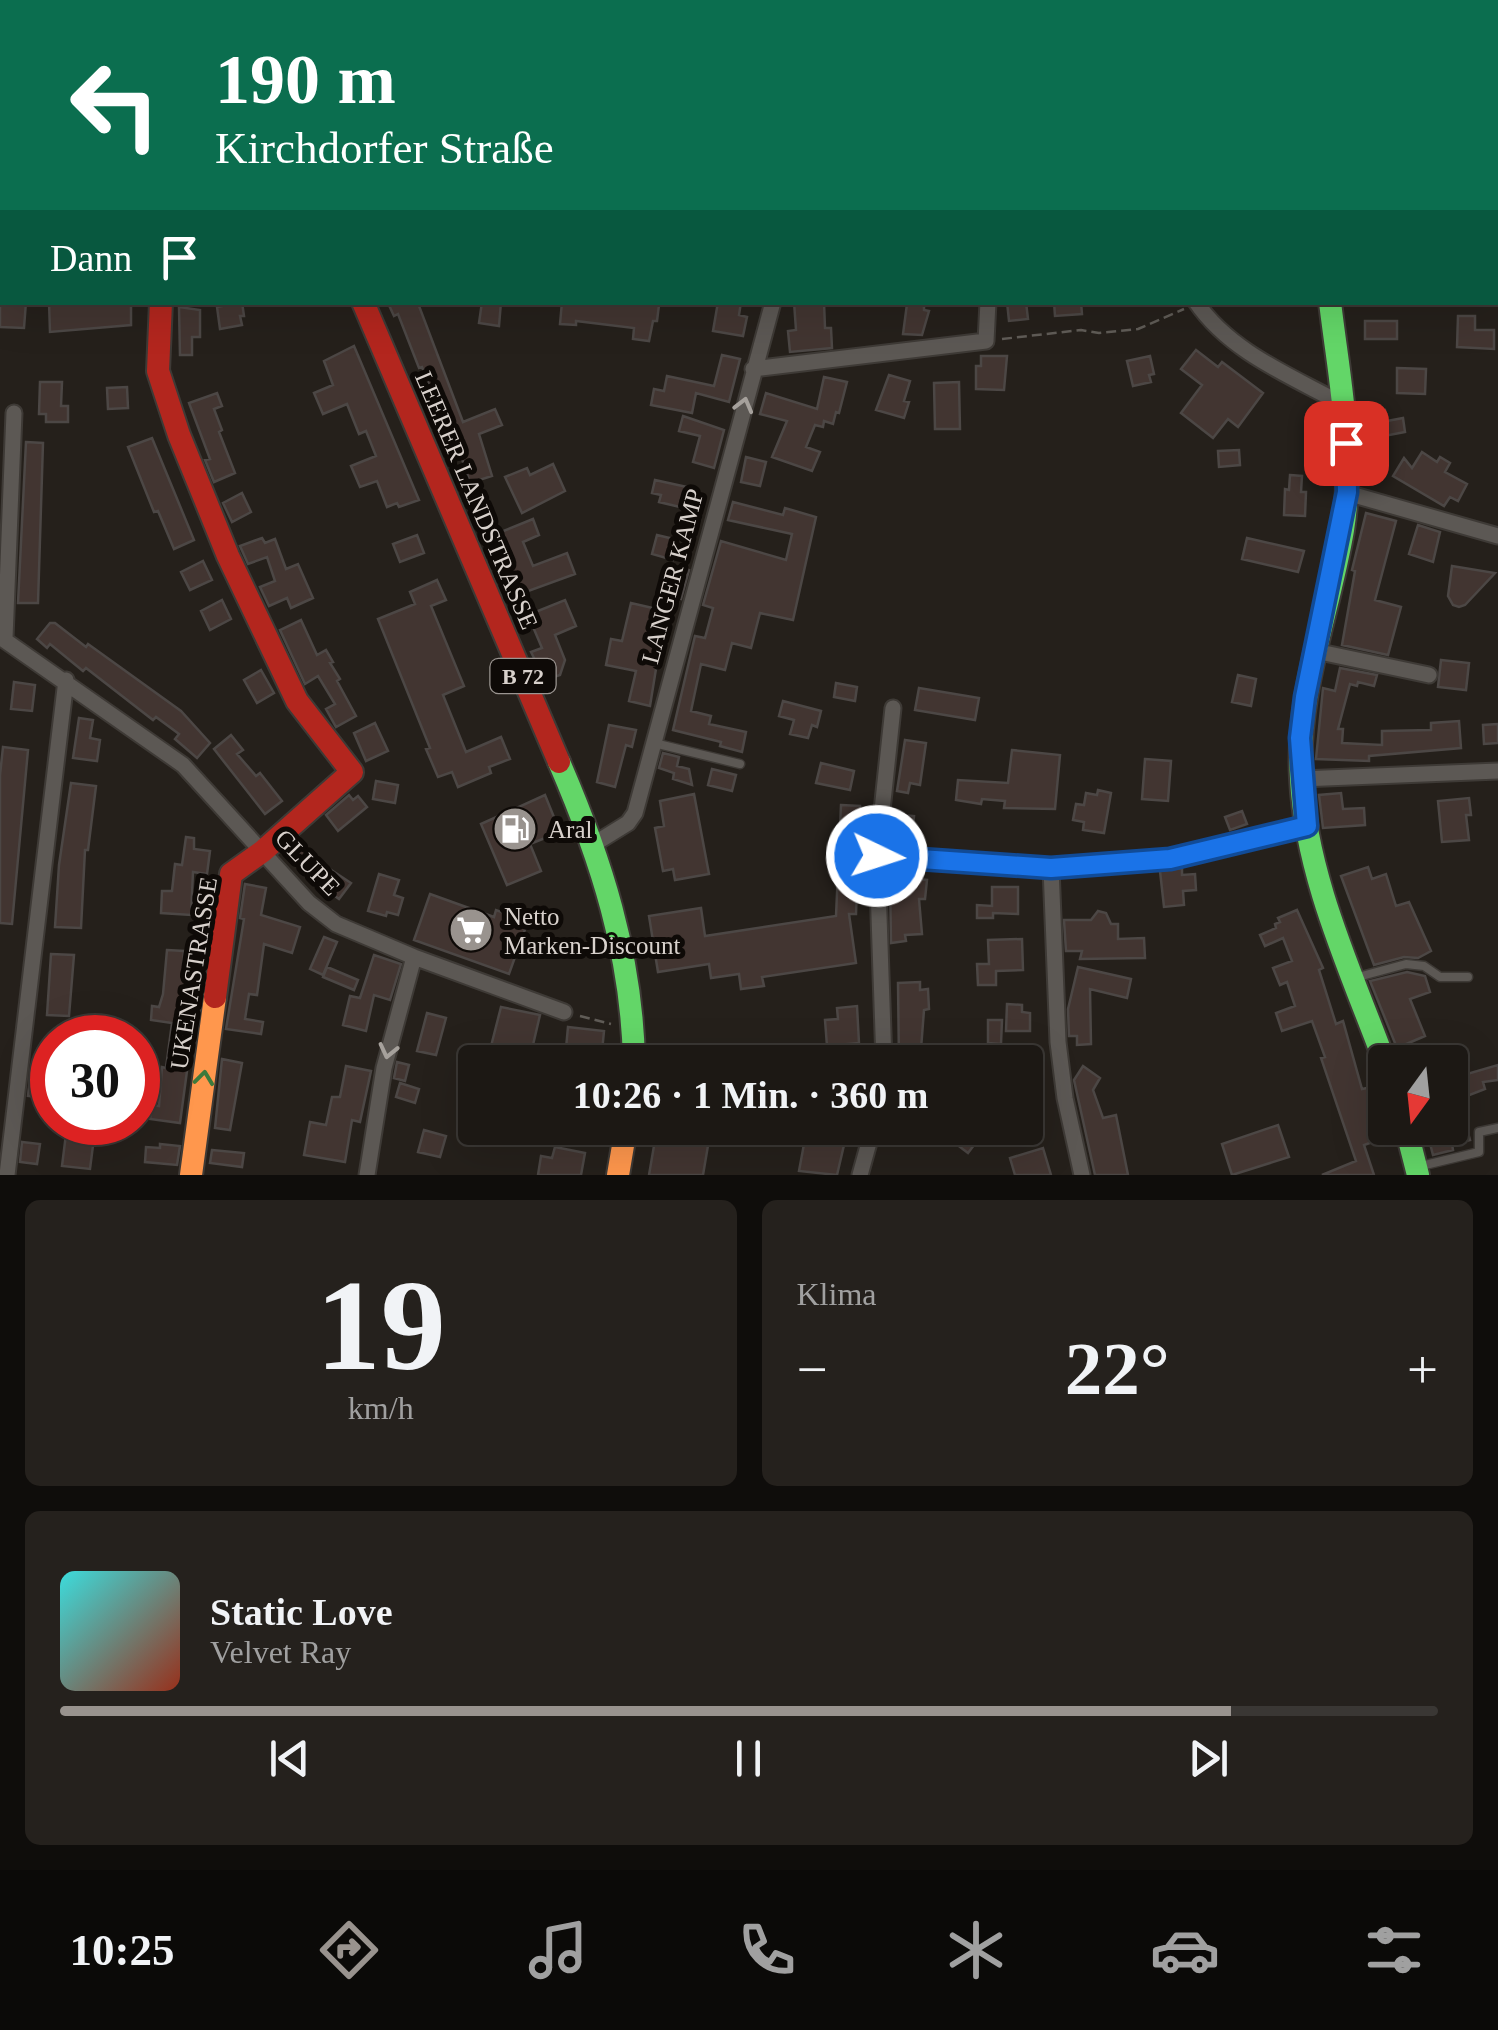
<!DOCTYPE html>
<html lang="de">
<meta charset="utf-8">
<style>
body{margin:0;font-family:"Times New Roman",serif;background:#25211d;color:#f1f3f6;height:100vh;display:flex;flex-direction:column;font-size:38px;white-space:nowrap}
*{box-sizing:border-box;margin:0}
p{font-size:32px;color:#a0a0a0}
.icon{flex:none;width:55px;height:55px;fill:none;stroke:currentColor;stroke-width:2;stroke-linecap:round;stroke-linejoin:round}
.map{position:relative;height:1175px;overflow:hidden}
.sheet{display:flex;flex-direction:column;gap:25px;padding:25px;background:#0f0d0b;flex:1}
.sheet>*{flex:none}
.guide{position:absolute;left:0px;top:0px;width:1500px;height:305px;box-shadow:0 10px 40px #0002,0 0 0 2px #3a3734;background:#0b6e4f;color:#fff;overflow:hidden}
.needle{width:65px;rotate:195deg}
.controls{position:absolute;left:1368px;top:1045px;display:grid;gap:20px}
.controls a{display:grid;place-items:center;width:100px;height:100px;border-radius:10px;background:#1c1814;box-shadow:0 10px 40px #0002,0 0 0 2px #3a3734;font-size:50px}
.speed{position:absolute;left:30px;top:1015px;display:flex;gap:20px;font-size:50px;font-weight:700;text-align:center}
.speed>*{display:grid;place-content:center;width:130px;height:130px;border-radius:50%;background:#1c1814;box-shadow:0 10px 40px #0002,0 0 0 2px #3a3734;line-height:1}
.speed .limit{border:15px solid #d22;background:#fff;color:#111}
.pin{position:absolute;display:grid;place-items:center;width:85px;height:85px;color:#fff;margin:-42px;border-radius:20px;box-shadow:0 5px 15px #0006}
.me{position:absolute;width:110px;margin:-55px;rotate:94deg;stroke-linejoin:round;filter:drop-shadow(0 0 8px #0008)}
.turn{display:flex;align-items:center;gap:35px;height:210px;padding:0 50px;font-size:45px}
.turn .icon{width:130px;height:130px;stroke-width:2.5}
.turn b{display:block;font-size:70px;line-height:85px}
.then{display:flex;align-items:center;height:95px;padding:0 50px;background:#0003;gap:20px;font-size:38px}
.big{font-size:75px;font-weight:800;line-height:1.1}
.sheet .card{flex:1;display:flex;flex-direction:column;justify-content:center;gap:15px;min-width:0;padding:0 35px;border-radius:15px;background:#25211d}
.sheet .dial{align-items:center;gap:0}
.dial b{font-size:130px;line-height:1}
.song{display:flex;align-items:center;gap:30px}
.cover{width:120px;height:120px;border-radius:15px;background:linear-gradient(135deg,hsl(180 70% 55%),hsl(10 70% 35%))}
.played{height:10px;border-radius:5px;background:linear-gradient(90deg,#99938e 85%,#3a3734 85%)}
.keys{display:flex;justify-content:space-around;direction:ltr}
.heat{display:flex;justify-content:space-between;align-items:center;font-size:55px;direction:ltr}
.sheet .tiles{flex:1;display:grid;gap:25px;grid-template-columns:1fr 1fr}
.card:last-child{grid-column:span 2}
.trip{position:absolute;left:458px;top:1045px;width:585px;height:100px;border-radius:10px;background:#1c1814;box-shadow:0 10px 40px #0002,0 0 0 2px #3a3734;font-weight:800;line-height:100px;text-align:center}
.dock{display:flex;height:160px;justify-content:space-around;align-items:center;background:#0b0a08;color:#a0a0a0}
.dock .icon{width:70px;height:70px}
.dock .on{color:#99938e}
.dock b{font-size:45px;color:#f1f3f6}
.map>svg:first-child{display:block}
.building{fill:#423531;stroke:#4c4745;stroke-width:2.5}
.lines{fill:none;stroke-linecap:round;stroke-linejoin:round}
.lane-casing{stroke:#3e3a36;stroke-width:11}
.street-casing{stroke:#3e3a36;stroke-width:19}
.fast-casing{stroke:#3e3a36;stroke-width:26}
.slow-casing{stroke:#3e3a36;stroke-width:26}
.jam-casing{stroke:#3e3a36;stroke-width:26}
.path{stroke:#605c57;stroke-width:2.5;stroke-dasharray:10 5;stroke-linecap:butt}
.lane{stroke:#5c5854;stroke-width:8}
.street{stroke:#5c5854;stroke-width:15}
.fast{stroke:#63d668;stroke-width:22}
.slow{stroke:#ff974d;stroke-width:22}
.jam{stroke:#b3261e;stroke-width:22}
.oneway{stroke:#a6a19c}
.oneway2{stroke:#3d7a3c}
.route-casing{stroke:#114b97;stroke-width:25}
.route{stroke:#1a73e8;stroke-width:18}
.labels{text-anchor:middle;stroke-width:10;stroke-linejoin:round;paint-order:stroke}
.shield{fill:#0e0a07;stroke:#9b9591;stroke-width:2.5}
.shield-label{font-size:22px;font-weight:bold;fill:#d8d1cc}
.street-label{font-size:25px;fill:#d8d1cc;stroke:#0e0a07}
.poi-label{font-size:25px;fill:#d8d1cc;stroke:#0e0a07;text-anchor:start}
</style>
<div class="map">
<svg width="1498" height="1175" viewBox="0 0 1498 1175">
<rect width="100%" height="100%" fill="#25201b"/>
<path class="building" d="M0,302H26L24,328L0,327Z
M49,302H131V325L50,332Z
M242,302L244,316H240L242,325L220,329L217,307Z
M482,302H501L499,326L479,323Z
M562,302L659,305L657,321H653L649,341L633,339L634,328L576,321V325L560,324Z
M718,302H741L739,315L747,317L743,336L713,331Z
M794,302H824L825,328H831L832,348L790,352L788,331L796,330Z
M1007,302H1026L1028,319L1009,321Z
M1054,302H1081L1082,314L1055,316Z
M388,303H426L419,306L463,422L495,409L502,425L479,434L492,476L470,483L457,444L453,445L422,367L419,368L398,314L394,316Z
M907,304L924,306V310L929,311L922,335L903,334Z
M179,307L200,310V337H192V355H180Z
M1458,316H1475V330H1494V349L1457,347Z
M1365,321H1397V339H1365Z
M354,346L419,500L399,507L397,503L387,507L377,481L360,487L351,466L376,456L366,431L359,434L347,404L323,414L314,393L333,385L324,361Z
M1196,350L1218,367L1222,362L1263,393L1238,427L1228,419L1213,438L1181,413L1202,385L1181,369Z
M722,355L740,359L729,402L696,393L692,413L651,405L654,389L664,391L667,376L714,386Z
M981,356H1007L1004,390L976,389V366H981Z
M1150,356L1154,374L1149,375L1151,382L1133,386L1127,361Z
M1397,368L1426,369L1425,394L1397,393Z
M889,375L910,381L904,401L909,402L904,418L876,410Z
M824,377L847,382L839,413L836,412L833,424L824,421L823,427L815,425L806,447L820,452L812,471L772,457L787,421L760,414L766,393L817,409Z
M40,382H62L61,406H68V422H46V414H39Z
M959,382L960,429H935L934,383Z
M127,387L128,408L108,409L107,388Z
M217,393L222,406L214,409L222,430L219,432L235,473L214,482L205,460L210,459L189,403Z
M1385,410L1387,421L1403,418L1405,432L1363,440L1360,415Z
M683,416L724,430L714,468L693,462L700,436L679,431Z
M152,438L194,540L174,549L158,511L154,512L128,447Z
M26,442L43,443L38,603H18Z
M1239,450L1240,465L1219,467L1218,451Z
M1422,452L1437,462L1440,457L1450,463L1445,472L1467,484L1458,501L1450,497L1444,506L1393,476L1404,458L1412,468Z
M746,457L766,462L760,486L741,482Z
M553,464L565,491L522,513L505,477L527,468L530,475Z
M1290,475L1302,476L1301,492H1306L1305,516L1284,515L1285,489L1289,490Z
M655,480L687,487L684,508L659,502L661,495L652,493Z
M242,493L251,512L232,522L223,503Z
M733,502L783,515L785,508L816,517L793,620L760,613L751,648L732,643L725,670L701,664L691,711L711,716L709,724L746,732L742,752L720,746L721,742L673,730L695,636L705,638L713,608L703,605L721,541L786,560L792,534L728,520Z
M1366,513L1396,521L1375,600L1401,607L1388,655L1342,645L1355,571L1352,570Z
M533,519L539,535L523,542L533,566L567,553L575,574L512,597L504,576L507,575L491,536Z
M1418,525L1440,532L1433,562L1409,554Z
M417,535L424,553L400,562L393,544Z
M657,535L678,540L673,560L652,554Z
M262,538L265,543L275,539L286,569L298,564L313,598L291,608L287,598L269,606L260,587L275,581L267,557L248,564L240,546Z
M1247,538L1304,551L1298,572L1242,559Z
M203,561L212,580L190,590L181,572Z
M670,564L689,570L681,599L675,597L665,639L661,638L650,706L629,701L636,671L606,665L611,639L622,641L631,603L657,609Z
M1452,566L1495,573L1465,605L1459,607L1453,605L1448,596Z
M437,580L446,600L431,606L464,686L443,695L466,752L501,737L510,759L489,767L491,773L458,787L452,772L438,777L426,749L430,748L378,619L415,604L410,592Z
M222,600L231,619L210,630L201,611Z
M565,600L576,626L555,635L565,660L560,675L545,680L531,652L542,648L528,615Z
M301,620L317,655L326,650L333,662L330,663L340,679L337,681L356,716L336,727L326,709L335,704L318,676L305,684L280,630Z
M50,623H55L86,647L88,644L181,711L210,743L197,758L175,739L179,734L156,717L153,720L86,668L83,671L50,644L47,648L37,639Z
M1441,660L1469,663L1466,690L1438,687Z
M1340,668L1377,675L1374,686L1358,682L1357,686L1350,684L1338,729H1343L1342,743L1382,745V731L1431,730V723L1459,721L1461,748L1369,756V761L1316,759L1323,688L1335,691Z
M261,670L274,693L257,703L244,680Z
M1238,675L1256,679L1251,706L1232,702Z
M14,682L35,685L32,711L11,709Z
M836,683L857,687L855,701L834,697Z
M919,688L979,698L975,720L915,710Z
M783,701L821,711L817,727L812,725L808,738L790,734L794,720L779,716Z
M79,718L93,720L90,738L100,740L97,761L73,758Z
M375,723L388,751L366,761L354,733Z
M1498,724V743L1484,744L1483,725Z
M609,725L636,730L632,747L626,745L615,787L597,782Z
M231,735L243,750L237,754L256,776L260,773L282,801L265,814L214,749Z
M905,740L926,743L920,785L910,783L908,793L897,791Z
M3,747L28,750L12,924L0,923V775Z
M1012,750L1060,755L1055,809L1004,808L1005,801L982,799L981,804L956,800L958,780L1008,783Z
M663,753L679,757L677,766L689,769L692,785L673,779L674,773L659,768Z
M1145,759L1171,761L1168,801L1142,799Z
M821,763L854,771L850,790L816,783Z
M712,769L736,775L732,791L708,785Z
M376,781L398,785L395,803L373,799Z
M71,783L96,786L88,850H85L81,928L55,927L59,865Z
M1098,790L1111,793L1104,833L1083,830L1084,822L1073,820L1076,804L1084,805L1086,793L1097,795Z
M1341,793L1343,809L1364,808L1365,825L1323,828L1319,795Z
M694,794L709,874L675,880L673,869L663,871L655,828L664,826L660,801Z
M349,795L353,800L358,796L367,807L338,831L326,815Z
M545,795L560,832L530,844L541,871L507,885L481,824Z
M1469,798L1471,815H1466L1469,840L1442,842L1438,801Z
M841,805L860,806L856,914H849L856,963L762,977L764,986L741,989L739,974L711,978L709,964L658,972L649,916L701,908L705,936L836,916Z
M1242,811L1247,824L1230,830L1225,817Z
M893,814L914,816L912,835L891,832Z
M186,837L194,838V849L210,851L207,874L193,872L191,915L161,913L162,891H172L175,864L182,865Z
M299,842L313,858L351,883L339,899L302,872L286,853Z
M1368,867L1372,879L1386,874L1396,906L1409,902L1431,951L1418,958L1404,957L1374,965L1341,876Z
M1182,868V875L1195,874L1196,890L1183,891L1184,905L1164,907L1160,871Z
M379,874L399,880L394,895L403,898L398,915L387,912L386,916L368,911Z
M890,877L927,880L925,899H919L922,934L905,935L906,941L891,943Z
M245,884L266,888L261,915L300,927L292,953L264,944L257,995L249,994L245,1019L263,1022L261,1034L226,1029L244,919L240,918Z
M992,887H1018V914L993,913V918H977V905L992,906Z
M430,894L494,917L496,910L528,921L509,974L414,940Z
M1297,910L1323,968L1319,970L1336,1024L1343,1021L1362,1089L1367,1088L1384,1138L1364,1145L1374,1175H1322L1356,1161L1321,1058L1325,1057L1312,1021L1282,1031L1276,1013L1295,1006L1287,982L1280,985L1273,968L1292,961L1283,938L1265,946L1260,935L1276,928L1275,924L1280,922L1278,918Z
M1098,911L1106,913L1111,924H1118V939L1144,938L1145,958L1080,959L1082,951H1066L1064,920H1091Z
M324,937L337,942L323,975L310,969Z
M1022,939L1023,970L996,971V985H978L977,964H989L988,940Z
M167,950L184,951L183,965L201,967L180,1123L150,1119L152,1105L159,1106L162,1067L166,1068L172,1023L151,1020L152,1006L159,1007L163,994Z
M51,954L74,955L69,1016L47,1015Z
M374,955L401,964L390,1000L374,995L366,1031L343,1025L350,996L360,998Z
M327,967L358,980L354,990L323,977Z
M1078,967L1131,979L1127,998L1090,989L1091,1044L1077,1045V1036H1069L1068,1009Z
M1407,972L1425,976L1430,992L1410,999L1425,1036L1397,1048L1370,981Z
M920,982V990L928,989L929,1009L924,1010L920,1062H899L898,983Z
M1007,1004L1022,1005V1012L1030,1013V1031H1006Z
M857,1006L859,1043L827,1046L825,1020L838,1019L837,1008Z
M501,1007L540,1015L529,1062H487Z
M427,1013L446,1018L436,1055L417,1051Z
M988,1020H1002L1001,1044L988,1043Z
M568,1027L604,1031L601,1062L565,1059Z
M222,1059L242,1063L230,1130L215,1128Z
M397,1062L409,1065L405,1081L394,1078Z
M1498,1065V1080L1483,1082L1485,1089L1459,1099L1470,1140L1452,1144L1453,1150L1433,1155L1426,1128H1450V1079Z
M346,1066L371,1071L360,1122L352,1120L345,1162L304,1155L310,1122L326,1125L332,1097H340Z
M1083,1066L1100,1078L1093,1090L1103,1118L1116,1115L1128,1175H1095L1074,1080Z
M31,1070L49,1071L47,1098L28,1096Z
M1029,1072L1041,1118L1025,1122V1073Z
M400,1083L419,1089L415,1103L396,1097Z
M1278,1125L1289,1157L1232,1175L1222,1144Z
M67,1126L95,1130L90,1169L62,1166Z
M646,1128H711L703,1175H649L655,1140L645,1138Z
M807,1128H848L837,1175L799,1171Z
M935,1128H987L968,1153Z
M424,1130L446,1136L440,1157L418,1152Z
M22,1142L40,1144L37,1164L20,1162Z
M160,1144L180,1146L177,1165L145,1162L146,1147L160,1148Z
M555,1147L585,1153L581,1175H538L541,1156L552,1158Z
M1043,1148L1051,1175H1015L1010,1158Z
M212,1150L244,1153L242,1167L210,1163Z"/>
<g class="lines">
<defs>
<path id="lane" d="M688,0V2
M736,0V2
M654,743L740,764
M1358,977L1406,964L1424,966L1440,977H1468
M1421,1166L1479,1152V1132L1498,1128"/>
<path id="street" d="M62,0L76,2
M552,0L553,2
M1172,0L1173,2
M346,2L347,0
M949,2V0
M1431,2L1433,0
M0,283H2
M1196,302C1230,352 1291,376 1342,404
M753,369L986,341L988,302
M1347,493L1498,536
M0,637L183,765L309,903L336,924L414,957L564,1012
M5,638L14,413
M1315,651L1429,675
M1301,779L1498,771
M594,844L628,823L635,813L773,302
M877,857L1051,868L1170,859L1307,826
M1051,868L1058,1042L1065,1098L1082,1175
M884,1062L877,857L893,708
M7,1175L66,680
M367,1175L384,1068L414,957
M860,1175L873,1128"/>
<path id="fast" d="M1320,0V2
M1330,302C1339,378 1355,453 1343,530C1329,613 1296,693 1301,778C1306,877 1351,971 1385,1063
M559,762C601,859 632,955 634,1062
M1406,1128L1418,1175"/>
<path id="slow" d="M191,1175L215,997
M618,1175L626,1128"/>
<path id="jam" d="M234,0L235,2
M161,302L158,371L179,435L228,556L297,701L352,772L263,851L231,874L215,997
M363,302L559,762"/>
</defs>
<use href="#lane" class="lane-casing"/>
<use href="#street" class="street-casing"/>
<use href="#fast" class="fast-casing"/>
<use href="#slow" class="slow-casing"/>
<use href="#jam" class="jam-casing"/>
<path class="path" d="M258,0L259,2
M1002,339L1081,330L1099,333L1138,329L1184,309
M580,1016L611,1024"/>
<use href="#lane" class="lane"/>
<use href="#street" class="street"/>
<use href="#fast" class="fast"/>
<use href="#slow" class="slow"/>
<use href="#jam" class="jam"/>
</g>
<defs><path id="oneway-chevron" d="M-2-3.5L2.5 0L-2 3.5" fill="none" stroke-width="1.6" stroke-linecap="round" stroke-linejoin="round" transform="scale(2.5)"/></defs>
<g class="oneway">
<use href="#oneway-chevron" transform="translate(744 405) rotate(-75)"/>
<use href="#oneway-chevron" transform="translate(388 1051) rotate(103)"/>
</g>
<use class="oneway2" href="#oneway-chevron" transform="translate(204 1078) rotate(-83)"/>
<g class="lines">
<defs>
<path id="route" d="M877,856L1051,868L1170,859L1307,826L1300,738L1305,697L1347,492L1346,443"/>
</defs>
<use href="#route" class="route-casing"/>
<use href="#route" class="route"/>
</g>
<defs>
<symbol id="fuel-disc" viewBox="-11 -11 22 22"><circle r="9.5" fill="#99938e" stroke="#0e0a07"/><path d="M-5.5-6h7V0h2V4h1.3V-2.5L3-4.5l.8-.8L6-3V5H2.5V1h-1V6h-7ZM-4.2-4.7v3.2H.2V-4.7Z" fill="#fff"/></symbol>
<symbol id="supermarket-disc" viewBox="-11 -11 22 22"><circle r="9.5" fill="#99938e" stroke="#0e0a07"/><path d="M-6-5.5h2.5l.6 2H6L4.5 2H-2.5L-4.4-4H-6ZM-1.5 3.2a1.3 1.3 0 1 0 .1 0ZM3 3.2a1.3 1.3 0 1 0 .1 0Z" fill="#fff"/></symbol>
</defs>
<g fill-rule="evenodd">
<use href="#fuel-disc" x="490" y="804" width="50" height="50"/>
<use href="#supermarket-disc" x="446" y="905" width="50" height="50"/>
</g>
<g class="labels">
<rect class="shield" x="490.5" y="659" width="65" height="34" rx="8"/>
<g class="shield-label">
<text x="523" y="684">B 72</text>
</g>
<g class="street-label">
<text transform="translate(477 500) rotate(67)" y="9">LEERER LANDSTRASSE</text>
<text transform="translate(672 576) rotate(-75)" y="9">LANGER KAMP</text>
<text transform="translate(308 862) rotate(46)" y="9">GLUPE</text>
<text transform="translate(193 973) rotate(-81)" y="9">UKENASTRASSE</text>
</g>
<g class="poi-label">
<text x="548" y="838">Aral</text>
<text x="504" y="925">Netto<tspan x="504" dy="29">Marken-Discount</tspan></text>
</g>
</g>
</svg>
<div class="controls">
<a><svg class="needle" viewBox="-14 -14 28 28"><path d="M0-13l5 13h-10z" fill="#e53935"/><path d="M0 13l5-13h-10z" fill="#a0a0a0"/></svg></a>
</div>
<div class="speed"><div class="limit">30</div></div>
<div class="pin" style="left:1346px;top:443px;background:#d93025"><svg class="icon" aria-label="arrive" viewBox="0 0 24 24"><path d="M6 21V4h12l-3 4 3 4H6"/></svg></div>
<svg class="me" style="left:877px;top:856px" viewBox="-20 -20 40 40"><circle r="17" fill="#1a73e8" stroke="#fff" stroke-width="3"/><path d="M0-11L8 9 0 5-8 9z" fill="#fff"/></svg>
<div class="trip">10:26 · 1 Min. · 360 m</div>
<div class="guide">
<div class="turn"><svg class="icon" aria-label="left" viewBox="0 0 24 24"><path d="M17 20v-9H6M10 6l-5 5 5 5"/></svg><div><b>190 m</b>Kirchdorfer Straße</div></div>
<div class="then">Dann<svg class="icon" aria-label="arrive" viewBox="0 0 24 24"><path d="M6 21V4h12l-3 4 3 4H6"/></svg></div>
</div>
</div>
<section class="sheet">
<div class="tiles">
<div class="card dial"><b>19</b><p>km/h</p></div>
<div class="card"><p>Klima</p>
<div class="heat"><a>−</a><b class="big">22°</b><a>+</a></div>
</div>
<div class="card">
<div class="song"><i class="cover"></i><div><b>Static Love</b><p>Velvet Ray</p></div></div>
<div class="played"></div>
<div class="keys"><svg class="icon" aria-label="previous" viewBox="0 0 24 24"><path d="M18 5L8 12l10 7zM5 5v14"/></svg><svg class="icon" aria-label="pause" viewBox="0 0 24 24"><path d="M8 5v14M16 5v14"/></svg><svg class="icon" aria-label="next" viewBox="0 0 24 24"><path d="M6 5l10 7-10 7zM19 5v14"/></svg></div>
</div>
</div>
</section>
<nav class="dock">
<b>10:25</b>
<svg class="icon on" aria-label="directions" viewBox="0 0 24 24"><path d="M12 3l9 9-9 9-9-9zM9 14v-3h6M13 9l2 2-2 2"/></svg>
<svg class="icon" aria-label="music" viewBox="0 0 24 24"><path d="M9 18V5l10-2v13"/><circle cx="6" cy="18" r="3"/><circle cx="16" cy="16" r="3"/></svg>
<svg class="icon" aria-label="phone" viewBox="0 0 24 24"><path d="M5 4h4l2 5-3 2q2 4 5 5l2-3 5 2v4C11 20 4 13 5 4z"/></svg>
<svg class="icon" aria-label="climate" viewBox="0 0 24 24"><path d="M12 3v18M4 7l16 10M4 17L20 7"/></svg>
<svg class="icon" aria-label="car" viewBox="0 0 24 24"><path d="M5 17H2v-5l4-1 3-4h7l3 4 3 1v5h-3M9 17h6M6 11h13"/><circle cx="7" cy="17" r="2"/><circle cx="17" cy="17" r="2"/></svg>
<svg class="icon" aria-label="filters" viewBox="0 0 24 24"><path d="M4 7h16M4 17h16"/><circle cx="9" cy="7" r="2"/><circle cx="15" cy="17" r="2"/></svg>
</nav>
